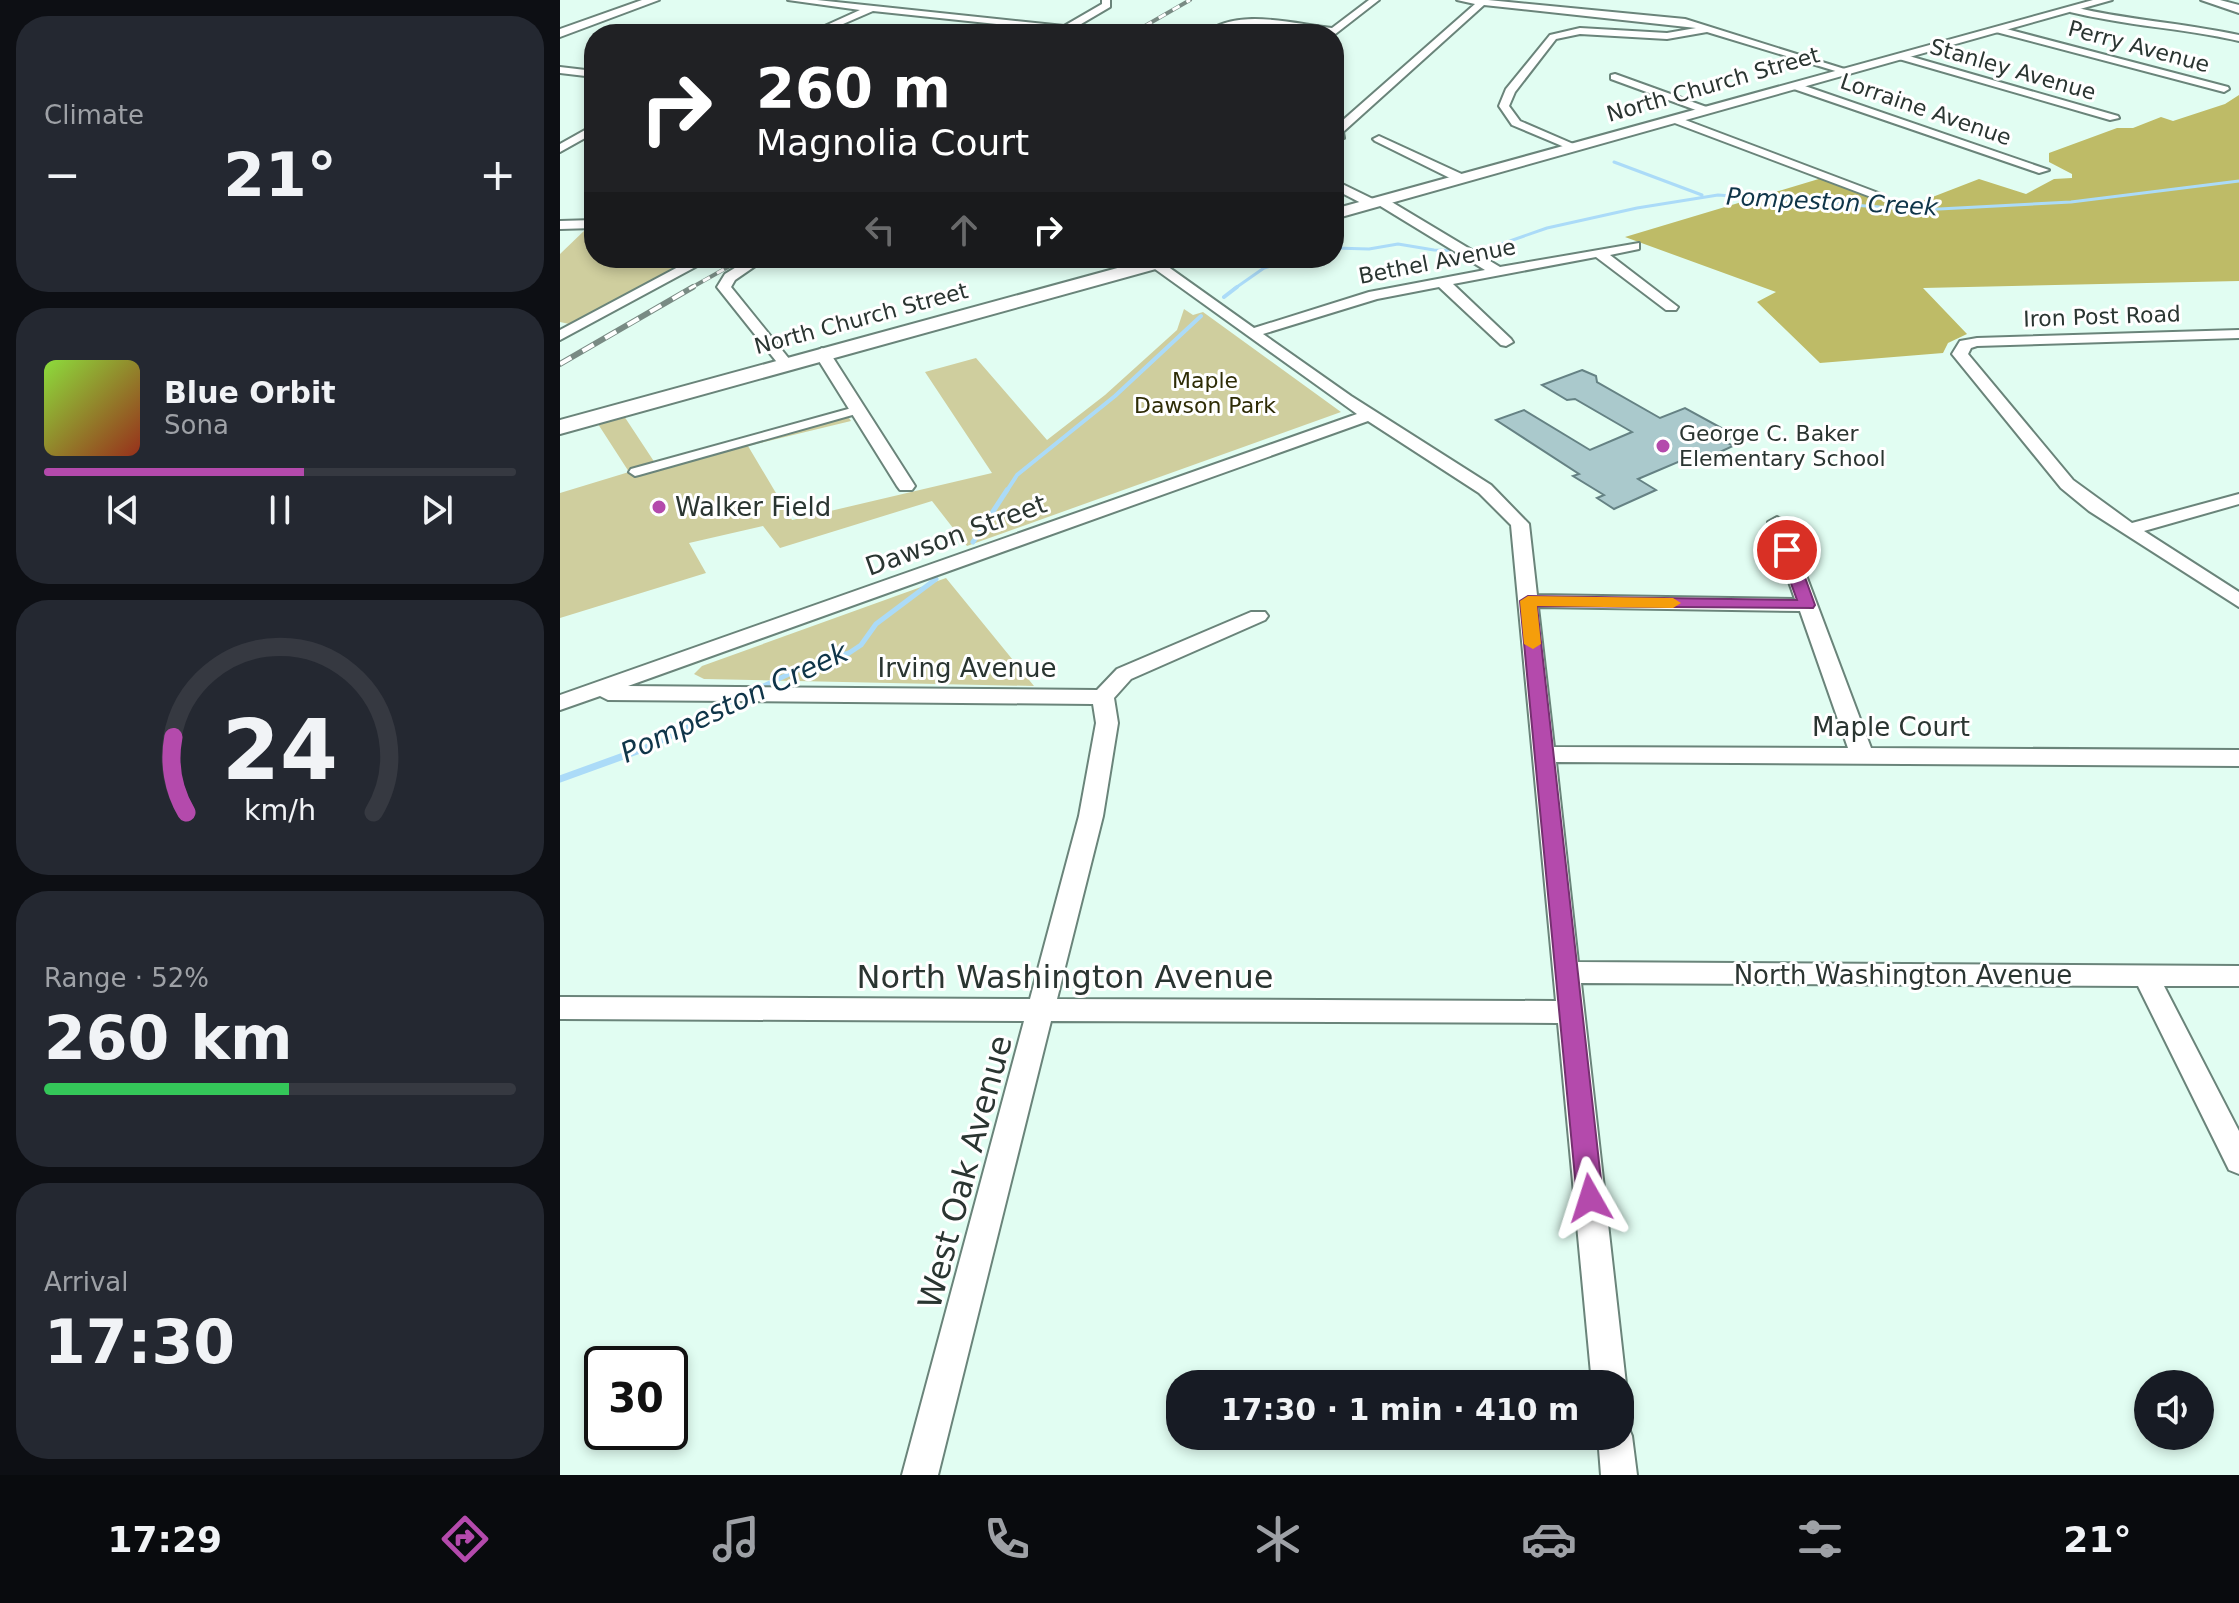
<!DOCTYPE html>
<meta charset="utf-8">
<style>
body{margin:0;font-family:"DejaVu Sans",sans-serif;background:#242831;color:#f1f3f6;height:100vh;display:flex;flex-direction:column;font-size:30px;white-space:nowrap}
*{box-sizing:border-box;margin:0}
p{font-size:26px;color:#9ea1a6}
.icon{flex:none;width:44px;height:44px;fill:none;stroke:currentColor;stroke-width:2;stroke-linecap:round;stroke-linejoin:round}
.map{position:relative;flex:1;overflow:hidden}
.panel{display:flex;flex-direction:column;gap:16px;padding:16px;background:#0d0f14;width:560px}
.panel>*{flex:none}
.top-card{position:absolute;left:24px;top:24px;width:760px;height:244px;border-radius:32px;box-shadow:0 4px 12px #0003;background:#202124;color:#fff;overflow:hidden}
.fabs{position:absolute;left:1574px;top:1370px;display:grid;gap:16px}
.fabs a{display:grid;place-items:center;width:80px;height:80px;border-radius:50%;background:#171b24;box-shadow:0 4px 12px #0003;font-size:40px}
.speed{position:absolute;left:24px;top:1346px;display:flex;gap:16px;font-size:40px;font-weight:700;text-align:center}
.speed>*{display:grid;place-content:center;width:104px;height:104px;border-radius:50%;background:#171b24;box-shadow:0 4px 12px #0003;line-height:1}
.speed .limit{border:4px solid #111;border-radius:12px;background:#fff;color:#111}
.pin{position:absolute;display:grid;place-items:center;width:68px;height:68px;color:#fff;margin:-34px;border:4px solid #fff;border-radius:50%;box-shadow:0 2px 8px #0007}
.me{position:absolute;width:88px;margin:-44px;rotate:354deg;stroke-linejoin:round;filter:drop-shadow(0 0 6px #0008)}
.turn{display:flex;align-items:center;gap:28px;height:168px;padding:0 40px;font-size:36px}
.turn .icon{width:104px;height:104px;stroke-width:2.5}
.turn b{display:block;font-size:56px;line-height:68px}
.lanes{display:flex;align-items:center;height:76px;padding:0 40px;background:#0003;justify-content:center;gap:40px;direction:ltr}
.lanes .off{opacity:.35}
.big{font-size:60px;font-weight:700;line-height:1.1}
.panel .widget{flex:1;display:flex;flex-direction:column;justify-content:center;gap:12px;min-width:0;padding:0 28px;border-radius:32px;background:#242831}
.panel .dial{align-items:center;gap:0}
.dial svg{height:208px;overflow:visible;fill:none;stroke:#363941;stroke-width:7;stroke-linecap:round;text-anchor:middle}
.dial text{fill:#f1f3f6;stroke:none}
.song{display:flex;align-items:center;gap:24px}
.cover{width:96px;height:96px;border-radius:12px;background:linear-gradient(135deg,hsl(90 70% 55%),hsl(10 70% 35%))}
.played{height:8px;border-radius:4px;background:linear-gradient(90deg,#b44aac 55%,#363941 55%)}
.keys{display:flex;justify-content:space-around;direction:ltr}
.heat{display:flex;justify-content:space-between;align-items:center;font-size:44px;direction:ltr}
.charge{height:12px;border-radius:6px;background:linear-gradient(90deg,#34c759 52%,#363941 0)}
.trip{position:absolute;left:606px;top:1370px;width:468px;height:80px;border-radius:32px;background:#171b24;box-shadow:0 4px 12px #0003;font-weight:700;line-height:80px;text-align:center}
.tab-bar{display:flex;height:128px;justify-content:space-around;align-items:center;background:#090b0e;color:#9ea1a6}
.tab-bar .icon{width:56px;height:56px}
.tab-bar .on{color:#b44aac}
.tab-bar b{font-size:36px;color:#f1f3f6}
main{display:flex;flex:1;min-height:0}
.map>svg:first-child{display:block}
.green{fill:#cfce9e}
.forest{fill:#bebb67}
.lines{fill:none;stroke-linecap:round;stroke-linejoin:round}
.stream-far3{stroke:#abdbf8;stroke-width:3}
.stream-far2{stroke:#abdbf8;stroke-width:4}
.stream-far1{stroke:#abdbf8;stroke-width:5}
.stream{stroke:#abdbf8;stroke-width:7}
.building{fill:#aac9cc;stroke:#658284;stroke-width:2}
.pedestrian-casing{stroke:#6a847a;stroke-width:4}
.minor-casing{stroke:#6a847a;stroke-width:4}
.secondary-casing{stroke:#6a847a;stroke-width:4}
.pedestrian{fill:#fff;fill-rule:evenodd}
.minor{fill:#fff;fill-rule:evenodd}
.secondary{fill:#fff;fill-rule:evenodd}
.rail-far1-casing{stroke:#798b84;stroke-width:4}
.rail-casing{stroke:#798b84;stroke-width:6}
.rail-far1{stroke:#fff;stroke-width:3;stroke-dasharray:8;stroke-linecap:butt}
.rail{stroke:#fff;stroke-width:4;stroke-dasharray:13;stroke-linecap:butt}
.route{fill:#b44aac;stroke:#753070;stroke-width:2}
.slow{fill:#f59e0b}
.poi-dot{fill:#b44aac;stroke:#fff;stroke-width:3}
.labels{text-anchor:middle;stroke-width:6;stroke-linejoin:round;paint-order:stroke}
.far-street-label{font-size:22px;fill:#2a3531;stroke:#fff}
.far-park-label{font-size:22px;fill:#2e2c06;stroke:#fff}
.far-poi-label{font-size:22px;fill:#2a3531;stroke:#fff;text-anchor:start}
.far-water-label{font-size:24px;font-style:italic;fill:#0f3549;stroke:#fff}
.poi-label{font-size:26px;fill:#2a3531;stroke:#fff;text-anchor:start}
.street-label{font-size:26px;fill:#2a3531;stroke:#fff}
.water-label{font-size:28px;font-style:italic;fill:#0f3549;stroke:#fff}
.near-street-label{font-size:32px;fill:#2a3531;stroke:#fff}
</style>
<main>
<section class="panel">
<div class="widget"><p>Climate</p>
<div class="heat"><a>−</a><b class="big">21°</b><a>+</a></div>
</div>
<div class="widget">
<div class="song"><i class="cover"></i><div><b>Blue Orbit</b><p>Sona</p></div></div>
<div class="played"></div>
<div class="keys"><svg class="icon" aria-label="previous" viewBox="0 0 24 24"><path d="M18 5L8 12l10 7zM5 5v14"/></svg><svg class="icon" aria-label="pause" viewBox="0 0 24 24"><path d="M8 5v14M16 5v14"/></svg><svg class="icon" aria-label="next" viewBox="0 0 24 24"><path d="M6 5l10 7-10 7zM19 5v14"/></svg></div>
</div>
<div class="widget dial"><svg viewBox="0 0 100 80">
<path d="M14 69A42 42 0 1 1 86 69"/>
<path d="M14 69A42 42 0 0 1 9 40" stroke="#b44aac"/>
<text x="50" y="56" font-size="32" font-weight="700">24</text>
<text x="50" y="72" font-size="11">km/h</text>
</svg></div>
<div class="widget"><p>Range · 52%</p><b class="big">260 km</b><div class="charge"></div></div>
<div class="widget"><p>Arrival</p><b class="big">17:30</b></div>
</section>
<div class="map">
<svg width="1679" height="1475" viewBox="0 0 1679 1475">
<rect width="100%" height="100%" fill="#e1fdf2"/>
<path class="green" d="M26,229H34V258H137L14,325L0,322V254Z
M624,309L633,315L643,312L781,412L407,546L372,501L220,548L203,526L129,543L146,573L0,618V493L69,472L38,424L64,416L95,463L283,409L291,421L188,446L232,520L432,473L365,372L416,358L487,440L545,395L617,330Z
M386,578L474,686L144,679L134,674L142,666Z"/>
<path class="forest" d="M1679,95V281L1363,288L1407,334L1388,343L1383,353L1260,363L1197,302L1216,292L1065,237L1262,178L1344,208L1419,179L1466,194L1494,179L1512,178V174L1489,162V153L1557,128H1573L1601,117L1613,121L1665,104Z"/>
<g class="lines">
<path class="stream-far3" d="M1054,162L1142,195
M774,248L809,249L838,244L874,250L921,251L987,228L1077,208L1158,195L1360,210L1511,202L1679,181
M674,289L704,268L740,258"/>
<path class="stream-far2" d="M664,297L677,287
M446,492L457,475L555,396L641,316"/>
<path class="stream-far1" d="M413,542L447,490
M195,690L248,665L289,653L301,645L316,624L376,579
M85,748C119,736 146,714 178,698"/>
<path class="stream" d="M0,779L91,746"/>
</g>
<path class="building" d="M1022,370L1036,376L1037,382L1100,418L1125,408L1176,436L1164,441L1173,446L1147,458L1139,453L1078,479L1096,490L1054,509L1037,498L1044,495L1013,476L1019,474L936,420L964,410L1030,450L1072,432L1015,399L1007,400L982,385Z"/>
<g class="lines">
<defs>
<path id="pedestrian" d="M299,406L303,408V412L79,475L75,476L69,472L71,469Z"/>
<path id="minor" d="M228,0H257L504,26L542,4V0H550V7L516,27L553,33L531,34L313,11L260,34H247L300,10Z
M809,0H819L774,35L682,25C668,27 658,34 644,34C677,7 733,24 772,28Z
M897,0H928L1125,19L1291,71L1282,73L1147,32L1107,39L1020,34L996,39L955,92L949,106L960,121L1018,146L1020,148L1014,151L952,125L939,106L946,89L990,35L1020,28L1107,33L1136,28L924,5L783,132L784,138H776L774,128L915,4Z
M1513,7C1568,20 1624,23 1679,35V41C1622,28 1567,26 1510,12Z
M1439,27L1668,87L1669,89L1664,92L1436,32Z
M1342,54L1558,116L1559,118L1550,120L1339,59Z
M0,67L34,71V77L0,73Z
M1055,74L1152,109L1153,111L1144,113L1051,79V75Z
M1231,84H1239L1489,170L1479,173L1231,88Z
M1112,118H1120L1321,194L1311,197L1112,122Z
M34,125V133L0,152V144Z
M819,136L906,176L908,179L898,182L815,141L813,139Z
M774,180L815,200L825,198L940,267L1079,243V249L1050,255L1118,307L1116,310H1106L1036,257L893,284L951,339L953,342L946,346L941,345L879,287L817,299L703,334L791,396L931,485L969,524L977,595L1235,599L1208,522L1217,517L1226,522L1311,748L1679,750V766L996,762L1018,962L1679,966V986H1604L1679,1131V1174L1669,1170L1578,986L1021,983L1066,1384L1060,1396V1384H1032L998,1023L491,1021L378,1475H342L464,1021L0,1019V997L470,999L519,816L536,723L533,704L48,700L40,696L0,710V695L797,414L588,264L600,261L694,328L809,292L925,270L817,204L807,206L774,189ZM808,421L919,493L951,525L996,1001L497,999L543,816L558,723L554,698L571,679L705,620L708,616L705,612H691L557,669L537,690L68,686ZM978,607L1240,611L1288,748L994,747Z
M34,220V228L0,229V221Z
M135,258H152L0,340V330Z
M191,258H207L175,280L171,287L230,360V366H220L157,287L165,274Z
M1679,330V338L1417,346L1411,348L1408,354L1513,480L1572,523L1679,494V504L1584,531L1679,592V607L1529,511L1501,488L1392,354L1400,341L1417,338Z
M262,348L270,353L355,486L352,490H340L337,486L254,353Z
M1060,1421L1067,1424L1072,1436L1077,1475H1041L1038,1436H1060Z"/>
<path id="secondary" d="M82,0H99L0,37V29Z
M1533,0H1552L774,219V209Z
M1641,0H1660L1679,5V13Z
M594,258H624L621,262L0,434V420Z"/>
</defs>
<use href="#pedestrian" class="pedestrian-casing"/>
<use href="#minor" class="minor-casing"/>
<use href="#secondary" class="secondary-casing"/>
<use href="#pedestrian" class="pedestrian"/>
<use href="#minor" class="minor"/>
<use href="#secondary" class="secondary"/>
<defs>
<path id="rail-far1" d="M571,34L630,0
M129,289L184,258"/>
<path id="rail" d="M0,364L133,287"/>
</defs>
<use href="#rail-far1" class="rail-far1-casing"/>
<use href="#rail" class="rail-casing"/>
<use href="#rail-far1" class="rail-far1"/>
<use href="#rail" class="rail"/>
</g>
<path class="route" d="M1227,545L1235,550L1255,605L1253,608L977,606L1043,1198L1039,1206L1030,1210L1021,1206L1017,1198L960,601L968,596L1237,600L1219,550Z"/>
<path class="slow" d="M968,596L1113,598L1121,603L1113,608L977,606L981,644L973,649L964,644L960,601Z"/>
<g class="poi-dot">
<circle cx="1103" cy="446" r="8"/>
<circle cx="99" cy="507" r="8"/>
</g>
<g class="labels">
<g class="far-street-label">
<text transform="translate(1579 46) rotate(15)" y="8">Perry Avenue</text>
<text transform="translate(1453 69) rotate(16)" y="8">Stanley Avenue</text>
<text transform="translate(1153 84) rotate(-16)" y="8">North Church Street</text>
<text transform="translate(1366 109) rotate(19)" y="8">Lorraine Avenue</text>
<text transform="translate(877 261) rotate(-11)" y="8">Bethel Avenue</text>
<text transform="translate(1542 316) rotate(-2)" y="8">Iron Post Road</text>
<text transform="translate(301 318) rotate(-15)" y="8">North Church Street</text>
</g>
<g class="far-park-label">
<text x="645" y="388">Maple<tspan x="645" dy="25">Dawson Park</tspan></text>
</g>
<g class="far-poi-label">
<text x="1119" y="441">George C. Baker<tspan x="1119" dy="25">Elementary School</tspan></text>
</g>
<g class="far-water-label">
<text transform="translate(1272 202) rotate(3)" y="8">Pompeston Creek</text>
</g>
<g class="poi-label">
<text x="115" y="516">Walker Field</text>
</g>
<g class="street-label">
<text transform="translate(396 535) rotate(-20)" y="9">Dawson Street</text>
<text x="407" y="677">Irving Avenue</text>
<text x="1331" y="736">Maple Court</text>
<text x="1343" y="984">North Washington Avenue</text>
</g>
<g class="water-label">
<text transform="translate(174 702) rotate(-25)" y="10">Pompeston Creek</text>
</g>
<g class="near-street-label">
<text x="505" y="988">North Washington Avenue</text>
<text transform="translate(405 1172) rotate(-75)" y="11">West Oak Avenue</text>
</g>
</g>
</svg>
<div class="fabs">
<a><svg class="icon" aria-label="sound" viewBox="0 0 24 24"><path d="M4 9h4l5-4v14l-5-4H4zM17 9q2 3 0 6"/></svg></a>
</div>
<div class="speed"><div class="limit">30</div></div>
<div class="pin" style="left:1227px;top:550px;background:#d93025"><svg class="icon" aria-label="arrive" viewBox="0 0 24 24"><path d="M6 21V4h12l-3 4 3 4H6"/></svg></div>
<svg class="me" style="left:1030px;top:1198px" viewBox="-20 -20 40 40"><path d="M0-17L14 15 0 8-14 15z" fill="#b44aac" stroke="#fff" stroke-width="4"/></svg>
<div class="trip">17:30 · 1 min · 410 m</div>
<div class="top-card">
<div class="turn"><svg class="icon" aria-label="right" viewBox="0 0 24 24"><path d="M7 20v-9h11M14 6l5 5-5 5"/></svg><div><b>260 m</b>Magnolia Court</div></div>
<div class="lanes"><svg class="icon off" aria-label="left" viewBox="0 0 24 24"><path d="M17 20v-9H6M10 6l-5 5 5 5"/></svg><svg class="icon off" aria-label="ahead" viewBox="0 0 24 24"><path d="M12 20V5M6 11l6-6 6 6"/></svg><svg class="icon" aria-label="right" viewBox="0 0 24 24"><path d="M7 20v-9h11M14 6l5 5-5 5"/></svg></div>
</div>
</div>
</main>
<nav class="tab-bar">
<b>17:29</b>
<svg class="icon on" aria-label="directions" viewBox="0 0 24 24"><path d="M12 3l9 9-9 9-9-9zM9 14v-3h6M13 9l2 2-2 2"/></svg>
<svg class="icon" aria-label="music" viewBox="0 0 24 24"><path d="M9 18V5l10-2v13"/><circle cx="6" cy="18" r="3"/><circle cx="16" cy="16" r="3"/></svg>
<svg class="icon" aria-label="phone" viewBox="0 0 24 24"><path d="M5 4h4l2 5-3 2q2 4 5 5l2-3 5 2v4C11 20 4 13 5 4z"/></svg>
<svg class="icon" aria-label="climate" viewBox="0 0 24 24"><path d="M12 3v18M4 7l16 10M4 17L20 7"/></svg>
<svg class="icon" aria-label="car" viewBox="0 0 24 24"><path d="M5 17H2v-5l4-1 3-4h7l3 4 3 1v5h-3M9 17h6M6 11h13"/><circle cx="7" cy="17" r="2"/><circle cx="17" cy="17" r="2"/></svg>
<svg class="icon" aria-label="filters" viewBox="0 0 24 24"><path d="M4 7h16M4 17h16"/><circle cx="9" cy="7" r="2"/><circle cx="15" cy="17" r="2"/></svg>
<b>21°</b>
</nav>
